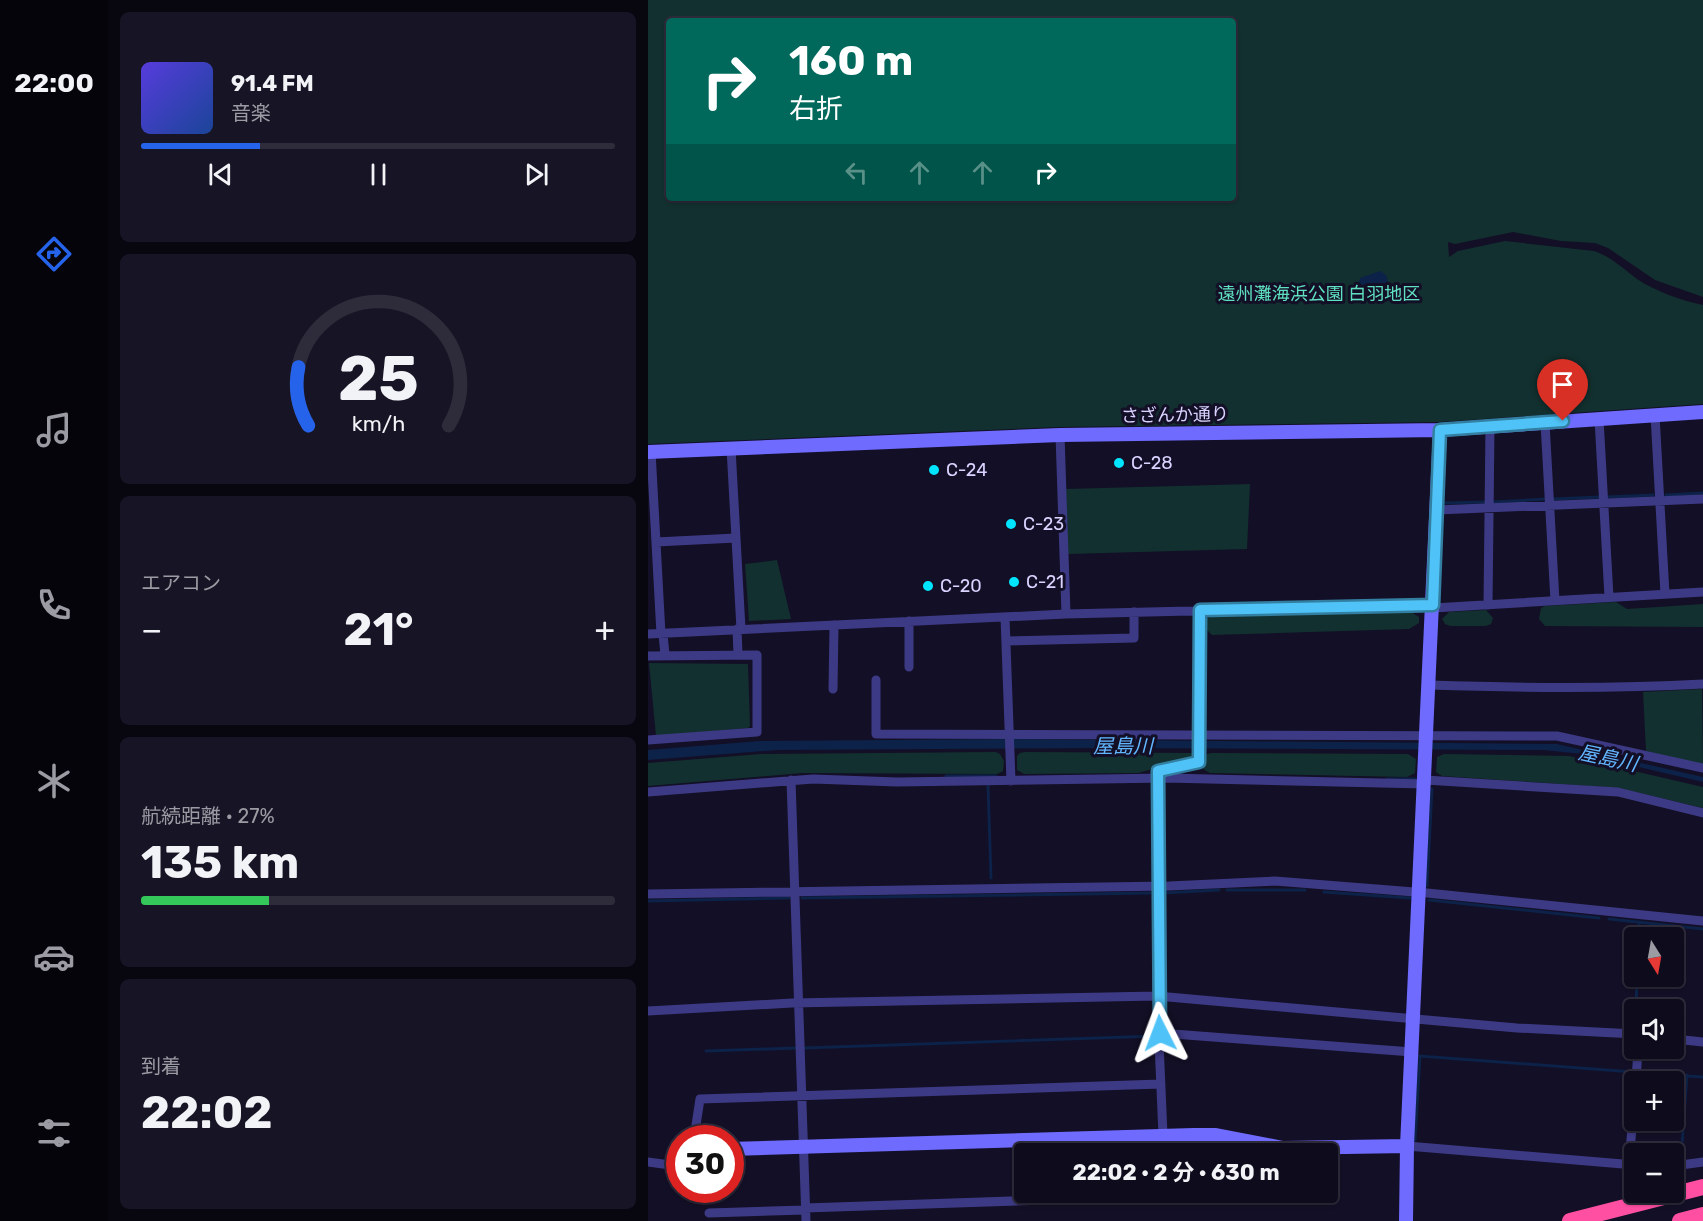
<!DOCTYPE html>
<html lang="ja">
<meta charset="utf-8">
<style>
body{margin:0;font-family:Rubik,"Noto Sans JP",sans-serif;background:#171425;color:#f1f3f6;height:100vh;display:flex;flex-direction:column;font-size:22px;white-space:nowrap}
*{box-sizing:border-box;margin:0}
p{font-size:20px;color:#9b9ba3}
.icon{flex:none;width:33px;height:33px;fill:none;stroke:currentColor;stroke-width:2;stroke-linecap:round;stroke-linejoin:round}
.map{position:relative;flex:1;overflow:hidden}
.details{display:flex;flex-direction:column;gap:12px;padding:12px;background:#08060f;width:540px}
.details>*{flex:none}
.banner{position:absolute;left:18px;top:18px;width:570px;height:183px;border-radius:6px;box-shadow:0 2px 4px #0004,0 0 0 2px #2e2b3b;background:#00695c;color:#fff;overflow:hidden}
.needle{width:39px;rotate:169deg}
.controls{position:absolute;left:976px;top:927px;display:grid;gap:12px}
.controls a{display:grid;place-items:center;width:60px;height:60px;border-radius:6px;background:#0e0b1c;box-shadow:0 2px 4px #0004,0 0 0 2px #2e2b3b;font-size:30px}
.speed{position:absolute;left:18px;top:1125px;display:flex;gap:12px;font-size:30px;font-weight:700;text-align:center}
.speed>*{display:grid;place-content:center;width:78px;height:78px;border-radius:50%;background:#0e0b1c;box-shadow:0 2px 4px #0004,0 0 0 2px #2e2b3b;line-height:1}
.speed .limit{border:9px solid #d22;background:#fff;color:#111}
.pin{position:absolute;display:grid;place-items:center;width:51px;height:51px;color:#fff;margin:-62px -26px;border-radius:50% 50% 50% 0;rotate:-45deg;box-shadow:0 0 6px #0007}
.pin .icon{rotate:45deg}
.me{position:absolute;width:66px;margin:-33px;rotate:357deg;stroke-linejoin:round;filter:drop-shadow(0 0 4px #0008)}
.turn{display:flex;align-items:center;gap:21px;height:126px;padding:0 24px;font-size:27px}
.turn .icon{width:78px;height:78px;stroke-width:2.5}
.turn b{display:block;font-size:42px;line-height:51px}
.lanes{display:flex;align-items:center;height:57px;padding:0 24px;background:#0003;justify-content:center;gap:30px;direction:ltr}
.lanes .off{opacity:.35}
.big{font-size:45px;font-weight:700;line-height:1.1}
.details .widget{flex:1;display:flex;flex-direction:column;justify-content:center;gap:9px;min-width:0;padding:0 21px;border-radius:9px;background:#171425}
.details .dial{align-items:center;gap:0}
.dial svg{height:156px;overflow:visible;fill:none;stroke:#2e2b3b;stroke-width:7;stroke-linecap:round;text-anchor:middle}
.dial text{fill:#f1f3f6;stroke:none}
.song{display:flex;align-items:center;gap:18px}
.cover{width:72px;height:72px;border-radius:9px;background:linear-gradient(135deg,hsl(250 70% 55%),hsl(220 70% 35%))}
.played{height:6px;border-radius:3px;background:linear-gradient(90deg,#2563eb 25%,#2e2b3b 25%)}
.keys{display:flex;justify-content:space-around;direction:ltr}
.heat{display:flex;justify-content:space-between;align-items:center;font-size:33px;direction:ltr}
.charge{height:9px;border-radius:4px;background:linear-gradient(90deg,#34c759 27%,#2e2b3b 0)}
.trip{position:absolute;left:366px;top:1143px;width:324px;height:60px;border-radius:6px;background:#0e0b1c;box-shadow:0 2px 4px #0004,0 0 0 2px #2e2b3b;font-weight:700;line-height:60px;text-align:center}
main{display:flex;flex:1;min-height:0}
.tab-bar{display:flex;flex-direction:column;width:108px;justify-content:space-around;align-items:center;background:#06040b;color:#9b9ba3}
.tab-bar .icon{width:42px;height:42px}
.tab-bar .active{color:#2563eb}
.tab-bar b{font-size:27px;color:#f1f3f6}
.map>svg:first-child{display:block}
.green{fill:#12302f;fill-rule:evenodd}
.water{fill:#0c2248}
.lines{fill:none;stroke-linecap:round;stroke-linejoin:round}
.stream{stroke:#0c2248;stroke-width:3}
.street{stroke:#3d3a85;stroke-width:9}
.secondary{stroke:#6f6bff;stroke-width:14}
.highway{stroke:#ff4fa3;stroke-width:16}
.route-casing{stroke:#337fa1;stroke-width:15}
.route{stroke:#4fc3f7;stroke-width:10}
.poi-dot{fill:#00e5ff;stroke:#130f26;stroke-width:2}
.labels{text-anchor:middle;stroke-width:6;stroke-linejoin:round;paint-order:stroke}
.park-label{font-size:18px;fill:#5fe0c0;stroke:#130f26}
.street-label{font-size:18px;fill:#d9d4ff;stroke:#130f26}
.poi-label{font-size:18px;fill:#d9d4ff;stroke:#130f26;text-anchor:start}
.water-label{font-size:20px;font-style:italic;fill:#62b6ff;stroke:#130f26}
</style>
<main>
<nav class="tab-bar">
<b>22:00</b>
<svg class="icon active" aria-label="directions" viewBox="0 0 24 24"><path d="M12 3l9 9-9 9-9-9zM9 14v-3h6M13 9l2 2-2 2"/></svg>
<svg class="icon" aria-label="music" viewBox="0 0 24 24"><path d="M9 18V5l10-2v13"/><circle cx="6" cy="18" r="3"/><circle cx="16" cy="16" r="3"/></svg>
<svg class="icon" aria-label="phone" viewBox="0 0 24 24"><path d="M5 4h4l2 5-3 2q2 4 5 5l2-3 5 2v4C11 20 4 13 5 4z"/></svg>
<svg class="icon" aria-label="climate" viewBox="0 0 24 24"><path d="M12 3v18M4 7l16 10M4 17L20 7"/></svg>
<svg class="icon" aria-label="car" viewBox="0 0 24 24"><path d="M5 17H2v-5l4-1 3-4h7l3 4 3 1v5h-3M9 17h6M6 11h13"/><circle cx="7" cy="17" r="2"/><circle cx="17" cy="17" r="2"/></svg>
<svg class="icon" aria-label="filters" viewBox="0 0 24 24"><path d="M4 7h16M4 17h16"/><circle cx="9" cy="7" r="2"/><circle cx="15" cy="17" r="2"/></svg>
</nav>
<section class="details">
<div class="widget">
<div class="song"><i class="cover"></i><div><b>91.4 FM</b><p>音楽</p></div></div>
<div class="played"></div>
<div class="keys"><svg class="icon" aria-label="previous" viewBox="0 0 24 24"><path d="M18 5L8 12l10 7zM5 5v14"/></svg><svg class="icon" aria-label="pause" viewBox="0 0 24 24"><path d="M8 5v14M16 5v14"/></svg><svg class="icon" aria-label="next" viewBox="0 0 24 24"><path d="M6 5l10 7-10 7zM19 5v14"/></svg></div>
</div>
<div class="widget dial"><svg viewBox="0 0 100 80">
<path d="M14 69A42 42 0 1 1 86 69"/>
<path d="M14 69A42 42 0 0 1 9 39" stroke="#2563eb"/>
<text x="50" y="56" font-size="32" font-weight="700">25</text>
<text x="50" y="72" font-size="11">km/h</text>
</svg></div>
<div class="widget"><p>エアコン</p>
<div class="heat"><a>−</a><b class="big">21°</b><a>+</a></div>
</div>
<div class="widget"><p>航続距離 · 27%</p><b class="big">135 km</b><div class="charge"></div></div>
<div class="widget"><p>到着</p><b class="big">22:02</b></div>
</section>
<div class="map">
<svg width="1055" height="1221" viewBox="0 0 1055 1221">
<rect width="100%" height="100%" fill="#130f26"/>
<path class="green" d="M0,0H1055V297L1007,280L960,248L947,243L913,241L865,232L807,244L800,242L801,257L810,251L857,241L946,251C962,256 976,269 989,279C1009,292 1032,300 1055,305V404L792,422L412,427L0,444ZM21,21H585V198H21Z
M602,484L599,549L420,554L418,489Z
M129,560L143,619L101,621L97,564Z
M968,602L979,609L1055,604V627L897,626L891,619L893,608L897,606Z
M760,610L771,617V623L761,629L564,635L557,628L558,619L565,615Z
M838,610L845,618L843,624L838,626H802L797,624L794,619L801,612Z
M1,663L100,664L102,726L100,728L8,736Z
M1054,689L1055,765L998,751L995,692Z
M348,752L352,754L356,761L355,771L349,774L154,773L0,786V763L113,754Z
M377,752L546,753L548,757L490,773L376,774L369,770V756L372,753Z
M563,753L760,754L768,759L767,773L759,777L562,773L555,769V760L559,754Z
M796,754L921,756L1055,787V808L971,788L794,776L788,772L789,757Z"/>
<path class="water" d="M732,271L738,275L744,293L737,299L714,291L710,285L712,278Z
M363,739L909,744L1055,777V782L935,754L895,750L463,748L130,750L0,760V750L112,741Z"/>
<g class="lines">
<path class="stream" d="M1018,495L1055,493
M959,497L1005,495
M905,499L951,497
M845,502L898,499
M796,503L837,502
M519,773L534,774
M298,776H348
M739,779H767
M340,785L343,878
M779,886L784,789
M579,890H657
M676,892L762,898
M516,893L571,890
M154,898L502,893
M781,900L951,918
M0,901L141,898
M961,919L1055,929
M991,938V922
M988,1010L989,976
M155,1048L509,1036
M58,1051L149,1048
M771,1056L985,1072
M992,1073L1055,1077
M767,1140L772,1056
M1033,1158L1039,1075"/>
<path class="street" d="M1007,415L1017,594
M951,419L961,597
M897,423L907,601
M412,435L418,614
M83,448L93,629
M3,451L13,634
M789,510L1055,499
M8,542L88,538
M840,605L842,426
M785,608L1055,592
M357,617L363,781
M261,621V667
M89,629L90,655
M0,634L418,614L785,605
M15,634L17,655
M358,641L486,638V612
M0,656L109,655V732L0,740
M228,680V734L909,736L1055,768
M781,685C873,688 964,689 1055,684
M185,689L186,625
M143,780L158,1221
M777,780L970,792L1055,813
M0,792L165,779L249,782L519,778L777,784
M0,894L521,886L627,881L779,893L1055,921
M0,1011L144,1003L509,996L869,1028L987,1034
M512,1033L764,1052
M1026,1039L1055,1042
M988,1082L990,1048
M515,1135L509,996L510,771L551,762L552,610
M46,1138L52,1099L513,1084
M424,1138L425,1154
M759,1146L987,1165
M0,1162L29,1166L32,1164
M1026,1166L1055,1162
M983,1205L979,1190L987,1089
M157,1208L426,1199V1192
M61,1213L157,1210"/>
<path class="secondary" d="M0,452L412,435L792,430L1055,412
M82,1149L546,1135H568L635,1148L759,1146
M758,1221L759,1146L792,430"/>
<path class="highway" d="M922,1221L1055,1187
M1032,1221L1055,1215"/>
</g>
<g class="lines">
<defs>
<path id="route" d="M512,1033L510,771L551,762L552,610L785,605L792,430L915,421"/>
</defs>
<use href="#route" class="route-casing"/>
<use href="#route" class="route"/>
</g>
<g class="poi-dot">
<circle cx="471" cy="463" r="6"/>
<circle cx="286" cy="470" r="6"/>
<circle cx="363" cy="524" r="6"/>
<circle cx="366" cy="582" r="6"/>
<circle cx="280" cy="586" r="6"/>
</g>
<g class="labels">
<g class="park-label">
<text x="671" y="300">遠州灘海浜公園 白羽地区</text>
</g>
<g class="street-label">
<text transform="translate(527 415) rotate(-1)" y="6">さざんか通り</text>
</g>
<g class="poi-label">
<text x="483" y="469">C-28</text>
<text x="298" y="476">C-24</text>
<text x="375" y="530">C-23</text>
<text x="378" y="588">C-21</text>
<text x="292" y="592">C-20</text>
</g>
<g class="water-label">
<text x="475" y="753">屋島川</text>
<text transform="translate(960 758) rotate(12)" y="7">屋島川</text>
</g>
</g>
</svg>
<div class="controls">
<a><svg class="needle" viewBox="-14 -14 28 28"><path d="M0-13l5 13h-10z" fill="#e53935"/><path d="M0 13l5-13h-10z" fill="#9b9ba3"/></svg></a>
<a><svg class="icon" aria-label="sound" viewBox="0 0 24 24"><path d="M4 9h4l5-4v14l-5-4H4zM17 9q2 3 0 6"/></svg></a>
<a>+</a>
<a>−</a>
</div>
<div class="speed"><div class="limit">30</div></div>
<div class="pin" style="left:915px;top:421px;background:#d93025"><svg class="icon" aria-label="arrive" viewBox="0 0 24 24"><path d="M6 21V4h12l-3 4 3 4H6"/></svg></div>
<svg class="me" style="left:512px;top:1033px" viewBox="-20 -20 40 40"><path d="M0-17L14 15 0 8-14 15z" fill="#4fc3f7" stroke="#fff" stroke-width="4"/></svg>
<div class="trip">22:02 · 2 分 · 630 m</div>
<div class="banner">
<div class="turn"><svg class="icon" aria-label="right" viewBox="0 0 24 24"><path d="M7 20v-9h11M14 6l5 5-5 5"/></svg><div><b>160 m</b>右折</div></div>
<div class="lanes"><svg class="icon off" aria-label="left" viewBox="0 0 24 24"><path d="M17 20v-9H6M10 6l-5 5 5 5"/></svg><svg class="icon off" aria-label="ahead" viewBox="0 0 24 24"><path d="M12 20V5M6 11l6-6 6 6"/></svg><svg class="icon off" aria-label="ahead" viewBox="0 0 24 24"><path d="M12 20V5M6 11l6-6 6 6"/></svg><svg class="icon" aria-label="right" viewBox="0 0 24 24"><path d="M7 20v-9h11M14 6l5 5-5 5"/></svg></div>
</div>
</div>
</main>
